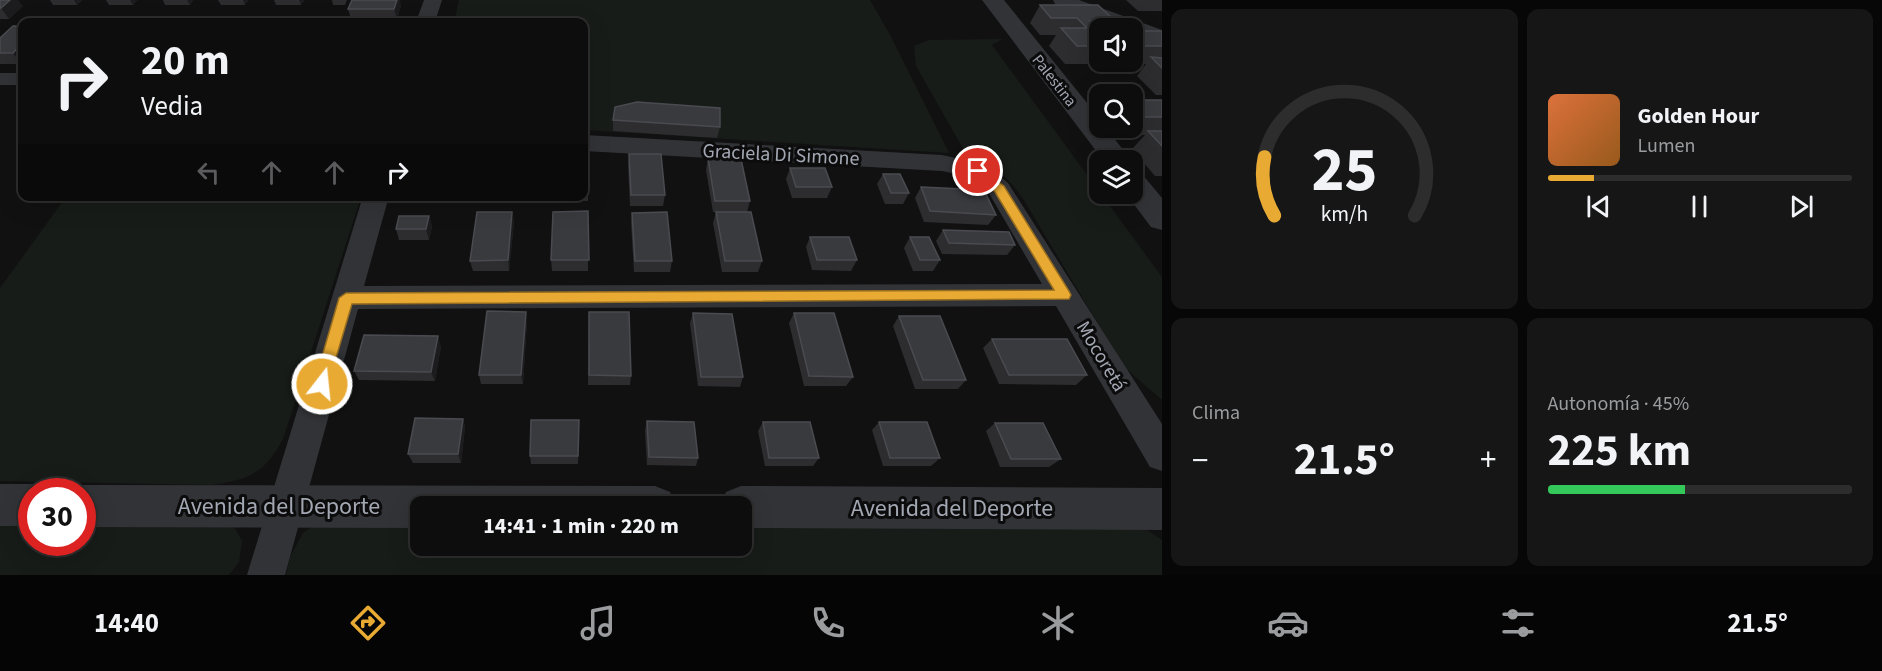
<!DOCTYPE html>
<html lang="es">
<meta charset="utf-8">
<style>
body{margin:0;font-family:"Source Sans 3",sans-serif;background:#161617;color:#f1f3f6;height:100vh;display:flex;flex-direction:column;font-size:22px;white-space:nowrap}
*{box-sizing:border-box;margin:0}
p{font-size:20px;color:#9a9c9e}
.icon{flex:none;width:33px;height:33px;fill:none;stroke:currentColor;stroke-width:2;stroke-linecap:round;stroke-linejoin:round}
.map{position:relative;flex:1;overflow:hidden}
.drawer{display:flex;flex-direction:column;gap:9px;padding:9px;background:#070708;width:720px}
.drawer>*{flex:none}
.top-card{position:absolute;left:18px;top:18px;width:570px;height:183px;border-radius:12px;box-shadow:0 6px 24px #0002,0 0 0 2px #2d2d2e;background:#0d0d0e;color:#f1f3f6;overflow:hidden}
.tools{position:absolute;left:1089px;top:18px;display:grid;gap:12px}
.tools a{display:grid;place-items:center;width:54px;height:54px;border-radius:12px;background:#0d0d0e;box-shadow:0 6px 24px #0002,0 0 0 2px #2d2d2e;font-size:30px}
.speed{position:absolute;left:18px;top:478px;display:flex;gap:12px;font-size:30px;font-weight:700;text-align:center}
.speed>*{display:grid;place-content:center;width:78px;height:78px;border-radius:50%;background:#0d0d0e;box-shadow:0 6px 24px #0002,0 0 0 2px #2d2d2e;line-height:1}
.speed .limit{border:9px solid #d22;background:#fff;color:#111}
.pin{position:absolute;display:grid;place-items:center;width:51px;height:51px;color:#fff;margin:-26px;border:3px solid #fff;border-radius:50%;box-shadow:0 2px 6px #0007}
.me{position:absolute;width:66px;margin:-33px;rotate:16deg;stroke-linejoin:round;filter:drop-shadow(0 0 4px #0008)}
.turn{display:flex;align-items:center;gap:21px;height:126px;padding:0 24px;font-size:27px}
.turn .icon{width:78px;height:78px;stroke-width:2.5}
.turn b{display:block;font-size:42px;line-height:51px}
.lanes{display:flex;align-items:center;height:57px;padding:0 24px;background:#0003;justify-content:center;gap:30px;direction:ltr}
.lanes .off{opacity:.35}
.big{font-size:45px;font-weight:700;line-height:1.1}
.drawer .widget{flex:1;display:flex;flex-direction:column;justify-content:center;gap:9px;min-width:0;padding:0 21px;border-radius:12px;background:#161617}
.drawer .dial{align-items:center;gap:0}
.dial svg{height:156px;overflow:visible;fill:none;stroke:#2d2d2e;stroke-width:7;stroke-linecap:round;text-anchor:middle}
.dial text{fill:#f1f3f6;stroke:none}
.song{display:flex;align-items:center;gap:18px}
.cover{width:72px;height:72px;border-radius:9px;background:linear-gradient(135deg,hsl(20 70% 55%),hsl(30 70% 35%))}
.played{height:6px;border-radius:3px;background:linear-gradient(90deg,#e8aa32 15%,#2d2d2e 15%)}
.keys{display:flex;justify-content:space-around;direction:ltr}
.heat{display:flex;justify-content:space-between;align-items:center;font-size:33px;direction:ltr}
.charge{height:9px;border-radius:4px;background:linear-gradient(90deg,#34c759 45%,#2d2d2e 0)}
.drawer .tiles{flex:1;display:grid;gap:9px;grid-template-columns:repeat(2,1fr)}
.trip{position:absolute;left:410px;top:496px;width:342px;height:60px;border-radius:12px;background:#0d0d0e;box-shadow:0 6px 24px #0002,0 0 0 2px #2d2d2e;font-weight:700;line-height:60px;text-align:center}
.tab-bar{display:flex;height:96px;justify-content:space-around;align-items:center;background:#050506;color:#9a9c9e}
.tab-bar .icon{width:42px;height:42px}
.tab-bar .on{color:#e8aa32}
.tab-bar b{font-size:27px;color:#f1f3f6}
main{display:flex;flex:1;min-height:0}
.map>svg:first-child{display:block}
.green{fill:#171c18}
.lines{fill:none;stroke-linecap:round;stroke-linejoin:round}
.minor{fill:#323337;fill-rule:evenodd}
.tertiary{fill:#323337;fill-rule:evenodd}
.wall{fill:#2d2d30}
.shaded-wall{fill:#1c1c1e}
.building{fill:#393a3e;stroke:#4a4b50;stroke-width:1.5}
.route{fill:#e8aa32;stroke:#976e20;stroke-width:1.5}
.labels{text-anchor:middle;stroke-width:6;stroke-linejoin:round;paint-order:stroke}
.far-street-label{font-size:16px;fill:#a2a7b2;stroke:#0c0c0d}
.street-label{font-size:20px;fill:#a2a7b2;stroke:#0c0c0d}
.near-street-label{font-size:24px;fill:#a2a7b2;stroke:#0c0c0d}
</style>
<main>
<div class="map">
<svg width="1162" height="575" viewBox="0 0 1162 575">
<rect width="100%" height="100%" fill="#111112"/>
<path class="green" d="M459,0H870L889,33L949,153L584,130V22H454Z
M1002,39L992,45L1162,277V400L1124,367L1022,197C1006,176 996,165 969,159L916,66L914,46L929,40Z
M66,197H361L283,439C264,474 250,479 211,485L0,481V288Z
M0,517H31L32,543H82L83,517L233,525L242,541L239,562L229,575H0Z
M420,518V546H741V519L1144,528L1162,540V575H286L290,557L303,533L323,519Z"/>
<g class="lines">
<path class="minor" d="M424,0H442L435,22H416Z
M1053,0H1079L1162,30V43L1132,33V28H1121L1055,4Z
M0,73H22V85H0Z
M584,135L942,155L987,165L1008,183L1162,424V471L1150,467L1056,306L358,309L285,575H247L363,196H389L364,286L1042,284L990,195L970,177L942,171L584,151Z"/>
<path class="tertiary" d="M982,0H1004L1100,119V128H1106L1131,160H1103Z
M1132,171L1142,174L1162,198V230L1151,227L1126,194H1132Z
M0,484H32L47,490L48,492H32V526H0Z
M82,485L655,486L670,492L676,507H420V528L82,527V492H67Z
M741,486L1162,488V530L741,528V507H720L726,492Z"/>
</g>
<path class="wall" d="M0,0L23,6L9,19H0Z
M50,0H82L77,5H53Z
M106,0H137L133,5H109Z
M163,0H193L190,5H165Z
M218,0H248L245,5H221Z
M274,0H304L301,5H276Z
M332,0H347L345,5H333Z
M1126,0H1162V11H1138Z
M1040,5L1115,21L1109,28H1100V62H1132V31H1162V95H1156L1137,76L1146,64H1065L1049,46L1056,35H1040L1030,23Z
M401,6L397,19H351L348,9Z
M13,26L21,64H0V38Z
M1132,100H1162V176H1155L1132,149L1145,135H1121L1114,128H1132Z
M613,120L720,127L717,138L613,131Z
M584,149H588V201L554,200V196H584Z
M629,154L665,195L663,206H630L628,165Z
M708,159L750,201L747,212H713L706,170Z
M790,168L832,187L827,198H792L786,179Z
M883,174L909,193L903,204H885L877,184Z
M921,187L996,215L988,225L924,222L915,198Z
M409,196H438L437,200L409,199Z
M588,211V271H552L551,260Z
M512,212L514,222L509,271H473L470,261Z
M716,212L762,261L758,272H722L713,223Z
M632,213L672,261L670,272H634L631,223Z
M429,216L432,226L429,240H399L396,229Z
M943,230L1015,245L1007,255L942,254L936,241Z
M810,237L857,260L851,271L812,270L806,247Z
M910,237L940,260L933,271H913L904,248Z
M589,312L631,376L630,385H588Z
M693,313L743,377L740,387L698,386L690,323Z
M794,313L853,377L846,386H804L789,323Z
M899,316L966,380L958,389H915L893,326Z
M527,322L523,384H481L479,375Z
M992,339L1087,375L1076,385L999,384L983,348Z
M441,346L435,381L359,380L354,371Z
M463,419L465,427L461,463H413L408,454Z
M579,420L578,464H531L530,456Z
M647,421L698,458L696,466L647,465L645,430Z
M763,422L819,458L813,466H765L758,431Z
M879,422L940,458L931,466H883L872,430Z
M995,423L1061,459L1049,467H1000L986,431Z"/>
<path class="shaded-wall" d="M10,0H18L23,6L9,19L1,8Z
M74,0H82L77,5Z
M130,0H137L133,5Z
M187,0H193L190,5Z
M243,0H248L245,5Z
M299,0H304L301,5Z
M397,0H400L401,6L397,19L394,9Z
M22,43V62L21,64L13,53Z
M512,212L514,222L509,271L508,260Z
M429,216L432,226L429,240L426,229Z
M526,312L527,322L523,384L521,375Z
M438,336L441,346L435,381L431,372Z
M463,419L465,427L461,463L458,454Z"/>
<path class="building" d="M0,0H10L1,8H0Z
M352,0H397L394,9H348Z
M1040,5H1098L1115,21H1090L1100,31V46H1077L1061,28H1087L1077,18H1051Z
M13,26H22V43L13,53H0V38Z
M1132,31H1162V46H1132Z
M1151,57L1162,58V68Z
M1132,100H1162V117H1136L1132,113Z
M637,102L720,108V127L613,120L615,107Z
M1148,131H1162V146Z
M584,149H588V190H584Z
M629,154H661L665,195H631Z
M708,159H741L750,201H715Z
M790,168H825L832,187H796Z
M883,174H900L909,193H891Z
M921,187L984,190L996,215L930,211Z
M588,211L589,260H551L553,212Z
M477,212H512L508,260L470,261Z
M667,212L672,261H635L632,213Z
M716,212H751L762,261H725Z
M399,216H429L426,229H396Z
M943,230L1009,232L1015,245L949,243Z
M810,237H849L857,260H817Z
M910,237H929L940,260H920Z
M487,311L526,312L521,375H479Z
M589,312H629L631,376L589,375Z
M693,313L732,314L743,377H701Z
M794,313H834L853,377L809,376Z
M899,316H940L966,380H923Z
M364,335L438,336L431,372L354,371Z
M992,339H1067L1087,375H1009Z
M415,418L463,419L458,454H408Z
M531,420H579L578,456H530Z
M647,421L694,422L698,458L649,457Z
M763,422H810L819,458H769Z
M879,422H927L940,458H890Z
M995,423H1043L1061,459H1011Z"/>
<path class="route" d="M978,167L1004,186L1069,291L1071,295L1069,299L352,304L327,388L322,390L316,388L314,384L339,298L346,293L1054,290L995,192L974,174L972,171Z"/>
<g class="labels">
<g class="far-street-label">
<text transform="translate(1055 80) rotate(52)" y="6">Palestina</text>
</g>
<g class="street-label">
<text transform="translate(781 154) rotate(3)" y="7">Graciela Di Simone</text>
<text transform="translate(1102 356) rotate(59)" y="7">Mocoretá</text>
</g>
<g class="near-street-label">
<text x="279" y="514">Avenida del Deporte</text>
<text x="952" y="516">Avenida del Deporte</text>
</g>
</g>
</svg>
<div class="tools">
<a><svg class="icon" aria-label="sound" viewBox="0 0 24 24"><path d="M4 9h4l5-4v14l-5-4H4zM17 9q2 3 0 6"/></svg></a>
<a><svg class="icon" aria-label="search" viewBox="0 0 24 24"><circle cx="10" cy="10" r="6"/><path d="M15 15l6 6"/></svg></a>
<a><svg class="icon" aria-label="layers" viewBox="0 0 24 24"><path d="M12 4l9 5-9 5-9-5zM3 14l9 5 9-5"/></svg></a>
</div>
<div class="speed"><div class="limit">30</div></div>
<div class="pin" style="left:978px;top:171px;background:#d93025"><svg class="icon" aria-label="arrive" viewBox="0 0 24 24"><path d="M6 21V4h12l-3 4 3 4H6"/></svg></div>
<svg class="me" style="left:322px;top:384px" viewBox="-20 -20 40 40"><circle r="17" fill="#e8aa32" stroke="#fff" stroke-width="3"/><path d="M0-11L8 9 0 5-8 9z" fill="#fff"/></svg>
<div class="trip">14:41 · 1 min · 220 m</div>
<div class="top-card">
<div class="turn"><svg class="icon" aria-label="right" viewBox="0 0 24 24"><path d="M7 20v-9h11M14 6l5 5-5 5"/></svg><div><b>20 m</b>Vedia</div></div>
<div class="lanes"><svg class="icon off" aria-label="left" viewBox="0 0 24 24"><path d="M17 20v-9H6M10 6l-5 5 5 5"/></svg><svg class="icon off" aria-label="ahead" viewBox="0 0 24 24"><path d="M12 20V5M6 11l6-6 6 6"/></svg><svg class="icon off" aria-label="ahead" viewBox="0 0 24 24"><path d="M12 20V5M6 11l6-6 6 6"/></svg><svg class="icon" aria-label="right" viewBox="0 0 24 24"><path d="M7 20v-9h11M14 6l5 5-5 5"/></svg></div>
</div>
</div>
<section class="drawer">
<div class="tiles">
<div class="widget dial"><svg viewBox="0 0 100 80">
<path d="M14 69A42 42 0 1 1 86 69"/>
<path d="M14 69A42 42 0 0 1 9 39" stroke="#e8aa32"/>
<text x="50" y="56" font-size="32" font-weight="700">25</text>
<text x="50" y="72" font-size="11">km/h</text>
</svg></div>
<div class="widget">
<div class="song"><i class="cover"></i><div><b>Golden Hour</b><p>Lumen</p></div></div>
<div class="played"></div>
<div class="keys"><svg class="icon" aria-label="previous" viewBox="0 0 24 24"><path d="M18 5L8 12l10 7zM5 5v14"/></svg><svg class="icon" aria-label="pause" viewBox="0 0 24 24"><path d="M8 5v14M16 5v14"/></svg><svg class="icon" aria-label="next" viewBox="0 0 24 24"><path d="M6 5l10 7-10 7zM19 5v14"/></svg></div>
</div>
<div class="widget"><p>Clima</p>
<div class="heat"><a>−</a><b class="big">21.5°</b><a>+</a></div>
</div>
<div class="widget"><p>Autonomía · 45%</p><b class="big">225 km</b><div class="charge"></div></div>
</div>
</section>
</main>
<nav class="tab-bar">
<b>14:40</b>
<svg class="icon on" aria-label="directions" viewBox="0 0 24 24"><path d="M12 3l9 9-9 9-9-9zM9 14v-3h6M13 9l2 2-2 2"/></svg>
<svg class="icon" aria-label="music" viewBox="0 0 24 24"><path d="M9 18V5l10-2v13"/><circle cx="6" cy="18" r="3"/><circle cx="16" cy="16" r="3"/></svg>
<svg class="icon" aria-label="phone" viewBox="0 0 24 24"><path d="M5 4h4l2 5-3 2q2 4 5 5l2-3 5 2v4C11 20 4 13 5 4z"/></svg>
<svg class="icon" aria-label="climate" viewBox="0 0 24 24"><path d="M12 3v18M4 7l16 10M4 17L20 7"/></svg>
<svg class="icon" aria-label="car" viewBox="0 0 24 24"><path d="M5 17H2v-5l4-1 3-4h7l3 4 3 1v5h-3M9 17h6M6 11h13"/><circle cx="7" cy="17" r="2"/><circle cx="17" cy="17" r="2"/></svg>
<svg class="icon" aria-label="filters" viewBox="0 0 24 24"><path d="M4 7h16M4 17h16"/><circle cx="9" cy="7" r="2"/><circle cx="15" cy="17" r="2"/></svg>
<b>21.5°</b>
</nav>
